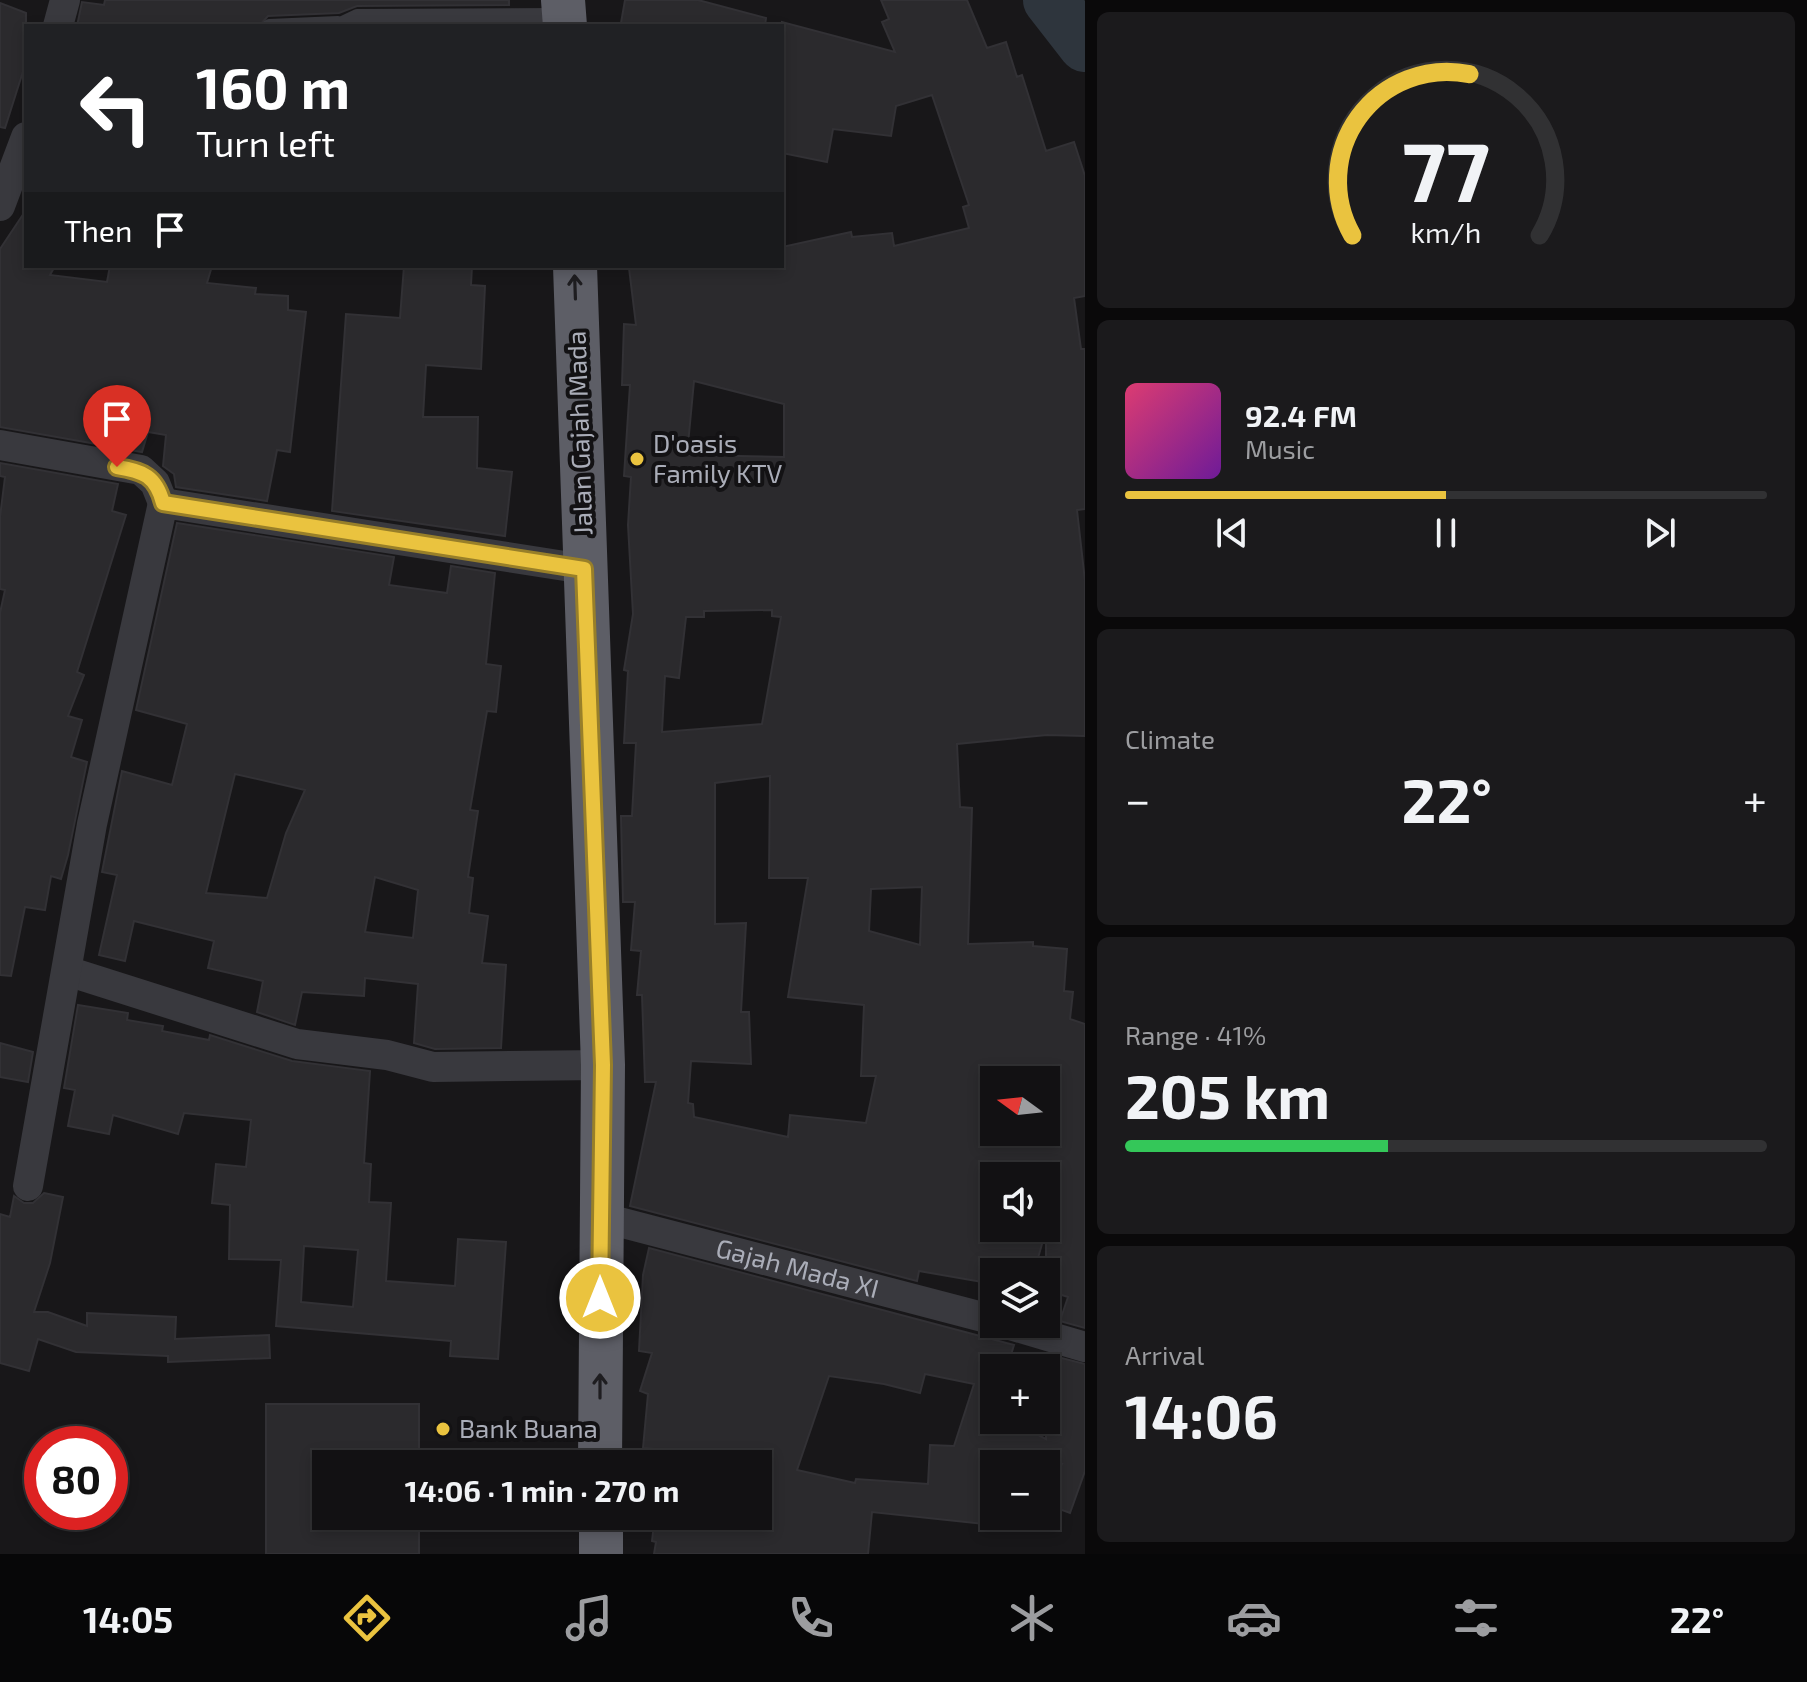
<!DOCTYPE html>
<meta charset="utf-8">
<style>
body{margin:0;font-family:"Exo 2",sans-serif;background:#1b1a1c;color:#f1f3f6;height:100vh;display:flex;flex-direction:column;font-size:30px;white-space:nowrap}
*{box-sizing:border-box;margin:0}
p{font-size:26px;color:#9c9da0}
.icon{flex:none;width:44px;height:44px;fill:none;stroke:currentColor;stroke-width:2;stroke-linecap:round;stroke-linejoin:round}
.map{position:relative;flex:1;overflow:hidden}
.panel{display:flex;flex-direction:column;gap:12px;padding:12px;background:#0a090a;width:722px}
.panel>*{flex:none}
.banner{position:absolute;left:24px;top:24px;width:760px;height:244px;border-radius:0px;box-shadow:0 4px 12px #0003,0 0 0 2px #313133;background:#202124;color:#fff;overflow:hidden}
.needle{width:52px;rotate:285deg}
.fabs{position:absolute;left:980px;top:1066px;display:grid;gap:16px}
.fabs a{display:grid;place-items:center;width:80px;height:80px;border-radius:0px;background:#121113;box-shadow:0 4px 12px #0003,0 0 0 2px #313133;font-size:40px}
.speed{position:absolute;left:24px;top:1426px;display:flex;gap:16px;font-size:40px;font-weight:700;text-align:center}
.speed>*{display:grid;place-content:center;width:104px;height:104px;border-radius:50%;background:#121113;box-shadow:0 4px 12px #0003,0 0 0 2px #313133;line-height:1}
.speed .limit{border:12px solid #d22;background:#fff;color:#111}
.pin{position:absolute;display:grid;place-items:center;width:68px;height:68px;color:#fff;margin:-82px -34px;border-radius:50% 50% 50% 0;rotate:-45deg;box-shadow:0 0 8px #0007}
.pin .icon{rotate:45deg}
.me{position:absolute;width:88px;margin:-44px;rotate:0deg;stroke-linejoin:round;filter:drop-shadow(0 0 6px #0008)}
.turn{display:flex;align-items:center;gap:28px;height:168px;padding:0 40px;font-size:36px}
.turn .icon{width:104px;height:104px;stroke-width:2.5}
.turn b{display:block;font-size:56px;line-height:68px}
.then{display:flex;align-items:center;height:76px;padding:0 40px;background:#0003;gap:16px;font-size:30px}
.big{font-size:60px;font-weight:700;line-height:1.1}
.panel .widget{flex:1;display:flex;flex-direction:column;justify-content:center;gap:12px;min-width:0;padding:0 28px;border-radius:12px;background:#1b1a1c}
.panel .dial{align-items:center;gap:0}
.dial svg{height:208px;overflow:visible;fill:none;stroke:#313133;stroke-width:7;stroke-linecap:round;text-anchor:middle}
.dial text{fill:#f1f3f6;stroke:none}
.song{display:flex;align-items:center;gap:24px}
.cover{width:96px;height:96px;border-radius:12px;background:linear-gradient(135deg,hsl(340 70% 55%),hsl(280 70% 35%))}
.played{height:8px;border-radius:4px;background:linear-gradient(90deg,#eac33f 50%,#313133 50%)}
.keys{display:flex;justify-content:space-around;direction:ltr}
.heat{display:flex;justify-content:space-between;align-items:center;font-size:44px;direction:ltr}
.charge{height:12px;border-radius:6px;background:linear-gradient(90deg,#34c759 41%,#313133 0)}
.trip{position:absolute;left:312px;top:1450px;width:460px;height:80px;border-radius:0px;background:#121113;box-shadow:0 4px 12px #0003,0 0 0 2px #313133;font-weight:700;line-height:80px;text-align:center}
.tabs{display:flex;height:128px;justify-content:space-around;align-items:center;background:#070708;color:#9c9da0}
.tabs .icon{width:56px;height:56px}
.tabs .current{color:#eac33f}
.tabs b{font-size:36px;color:#f1f3f6}
main{display:flex;flex:1;min-height:0}
.map>svg:first-child{display:block}
.lines{fill:none;stroke-linecap:round;stroke-linejoin:round}
.river{stroke:#2e353d;stroke-width:54}
.building{fill:#2b2a2d;stroke:#323135;stroke-width:2;fill-rule:evenodd}
.service{stroke:#39393e;stroke-width:14}
.minor{stroke:#39393e;stroke-width:30}
.trunk{stroke:#5d5e66;stroke-width:44}
.oneway{stroke:#1e1d20}
.route-casing{stroke:#987f29;stroke-width:20}
.route{stroke:#eac33f;stroke-width:14}
.poi-dot{fill:#eac33f;stroke:#131214;stroke-width:3}
.labels{text-anchor:middle;stroke-width:8;stroke-linejoin:round;paint-order:stroke}
.street-label{font-size:26px;fill:#aaadb8;stroke:#131214}
.poi-label{font-size:26px;fill:#aaadb8;stroke:#131214;text-anchor:start}
</style>
<main>
<div class="map">
<svg width="1085" height="1554" viewBox="0 0 1085 1554">
<rect width="100%" height="100%" fill="#181719"/>
<g class="lines">
<path class="river" d="M1050,0L1085,45"/>
</g>
<path class="building" d="M105,0H509V5L357,6L339,13L268,16L259,26H77L82,2L104,5Z
M625,0H698L766,18L765,26H639L621,23Z
M881,0H967L987,48L1006,42L1017,77L1022,75L1046,151L1074,142L1085,176V296L1074,298L1081,349H1085V509L1077,510L1085,581V736L1047,735L957,744L960,807L972,808L968,944L1033,942V946L1067,949L1064,991L1073,992L1070,1019L1085,1024V1328L1060,1321L1068,1297L1046,1290V1230L1034,1272H994V1284L919,1271L917,1281L630,1206L656,1082H645L642,995H637L641,951L631,950L635,902H623L621,816H632L636,743H624L628,671L624,670L633,614L628,525L631,477L624,476L630,385H622L624,324L636,325L629,268L782,266V247L851,232L852,237L892,233L894,246L969,228L963,207L969,205L932,95L896,106L891,136L833,129L827,162L782,153V22L895,52L882,22L889,19ZM694,381L784,404V457L687,455ZM772,610V616L781,617L762,724L662,732L665,676L679,678L686,617H704V611ZM770,776L769,878H808L788,997L864,1005L861,1076H876L866,1123L790,1115L788,1137L694,1117L693,1104L688,1103L691,1061L751,1064L749,1012H741L746,923L715,924V783ZM922,887L920,945L869,931L871,889ZM994,1080H1046V1132H994ZM994,1176H1046V1228H994Z
M0,3L26,13V62L5,128L0,127Z
M26,210V266H55L50,275L107,282L110,266H212L207,283L256,288L255,294L288,296V310L306,312L290,452L277,450L267,501L176,487L174,474L163,466L166,435L148,432L142,452L0,427V249Z
M404,266H472L471,285L485,286L481,369L426,365L423,417H478L477,468L512,472L505,536L332,511L346,314L400,318Z
M0,463L118,484L112,511L126,515L77,672L84,675L68,716L82,720L71,757L87,762L68,855L61,879L51,876L45,910L25,907L11,976L0,975V613L5,590L0,589V517L5,477L0,476Z
M177,523L394,557L389,585L447,593L451,566L495,573L486,664L501,666L496,712L487,711L470,810L478,811L468,877L473,878L469,913L488,916L482,963L506,965L501,1048L435,1049L414,1043L418,984L365,978L364,996L302,992L295,1025L257,1012L263,981L208,968L214,941L134,921L125,961L99,955L117,875L102,872L122,771L172,785L187,724L136,710ZM235,774L305,790L286,833L267,898L206,893ZM375,877L418,890L413,938L365,932Z
M78,1005L128,1013L127,1020L163,1026L162,1031L209,1040L210,1035L292,1061L370,1071L364,1163L371,1164L369,1202L391,1203L386,1281L455,1286L458,1239L506,1242L498,1359L450,1356L451,1341L276,1326L281,1260L229,1259L230,1205L212,1203L216,1164L246,1167L251,1120L184,1113L178,1134L113,1115L109,1134L68,1126L75,1090L64,1088ZM304,1246L358,1250L353,1307L301,1302Z
M0,1043L33,1052L28,1082L0,1077Z
M44,1193L63,1197L50,1263L34,1312H48L87,1326V1313L176,1317L175,1339L269,1335L270,1358L168,1362V1356L76,1352L38,1339L29,1371L0,1363V1214L10,1217L14,1196L24,1203H33Z
M649,1248L1014,1345L1007,1368L994,1364V1420H1009L1046,1439V1354L1085,1364V1471L1070,1513L1046,1504V1491L1062,1464H994V1525L872,1512L868,1554H654L656,1542L652,1541L655,1516H758V1464H651L654,1449L643,1448L648,1394L640,1391L652,1353L639,1351L643,1275ZM925,1374L974,1384L954,1446L930,1445L928,1484L856,1479L855,1483L797,1470L829,1376L884,1384L920,1393Z
M266,1404H419V1464H326V1516H419V1554H266Z"/>
<g class="lines">
<path class="service" d="M269,26L338,23
M336,26L357,16L560,15"/>
<g class="minor">
<path d="M58,26L65,0"/>
<path d="M0,206L26,137"/>
<path d="M0,445L141,470L155,483L163,503"/>
<path d="M67,971L297,1044L387,1055L433,1067L603,1065"/>
<path d="M28,1186L92,824L163,503L584,569"/>
<path id="s1" d="M600,1217L994,1320"/>
<path d="M1007,1324L1085,1347"/>
</g>
<path class="trunk" d="M563,0L565,26
M575,266L603,1065L600,1464
M601,1516V1554"/>
</g>
<defs><path id="oneway-shaft" d="M-6 0H5M1.5-3L5.5 0L1.5 3" fill="none" stroke-width="1.6" stroke-linecap="round" stroke-linejoin="round" transform="scale(2)"/></defs>
<g class="oneway">
<use href="#oneway-shaft" transform="translate(575 287) rotate(-92)"/>
<use href="#oneway-shaft" transform="translate(600 1386) rotate(-90)"/>
</g>
<g class="lines">
<defs>
<path id="route" d="M117,467C143,471 156,476 163,503L584,569L603,1065L600,1298"/>
</defs>
<use href="#route" class="route-casing"/>
<use href="#route" class="route"/>
</g>
<g class="poi-dot">
<circle cx="637" cy="459" r="8"/>
<circle cx="443" cy="1429" r="8"/>
</g>
<g class="labels">
<g class="street-label">
<text transform="translate(580 433) rotate(-92)" y="9">Jalan Gajah Mada</text>
<text dy="9" stroke="none"><textPath href="#s1" startOffset="204">Gajah Mada XI</textPath></text>
</g>
<g class="poi-label">
<text x="653" y="453">D'oasis<tspan x="653" dy="30">Family KTV</tspan></text>
<text x="459" y="1438">Bank Buana</text>
</g>
</g>
</svg>
<div class="fabs">
<a><svg class="needle" viewBox="-14 -14 28 28"><path d="M0-13l5 13h-10z" fill="#e53935"/><path d="M0 13l5-13h-10z" fill="#9c9da0"/></svg></a>
<a><svg class="icon" aria-label="sound" viewBox="0 0 24 24"><path d="M4 9h4l5-4v14l-5-4H4zM17 9q2 3 0 6"/></svg></a>
<a><svg class="icon" aria-label="layers" viewBox="0 0 24 24"><path d="M12 4l9 5-9 5-9-5zM3 14l9 5 9-5"/></svg></a>
<a>+</a>
<a>−</a>
</div>
<div class="speed"><div class="limit">80</div></div>
<div class="pin" style="left:117px;top:467px;background:#d93025"><svg class="icon" aria-label="arrive" viewBox="0 0 24 24"><path d="M6 21V4h12l-3 4 3 4H6"/></svg></div>
<svg class="me" style="left:600px;top:1298px" viewBox="-20 -20 40 40"><circle r="17" fill="#eac33f" stroke="#fff" stroke-width="3"/><path d="M0-11L8 9 0 5-8 9z" fill="#fff"/></svg>
<div class="trip">14:06 · 1 min · 270 m</div>
<div class="banner">
<div class="turn"><svg class="icon" aria-label="left" viewBox="0 0 24 24"><path d="M17 20v-9H6M10 6l-5 5 5 5"/></svg><div><b>160 m</b>Turn left</div></div>
<div class="then">Then<svg class="icon" aria-label="arrive" viewBox="0 0 24 24"><path d="M6 21V4h12l-3 4 3 4H6"/></svg></div>
</div>
</div>
<section class="panel">
<div class="widget dial"><svg viewBox="0 0 100 80">
<path d="M14 69A42 42 0 1 1 86 69"/>
<path d="M14 69A42 42 0 0 1 59 7" stroke="#eac33f"/>
<text x="50" y="56" font-size="32" font-weight="700">77</text>
<text x="50" y="72" font-size="11">km/h</text>
</svg></div>
<div class="widget">
<div class="song"><i class="cover"></i><div><b>92.4 FM</b><p>Music</p></div></div>
<div class="played"></div>
<div class="keys"><svg class="icon" aria-label="previous" viewBox="0 0 24 24"><path d="M18 5L8 12l10 7zM5 5v14"/></svg><svg class="icon" aria-label="pause" viewBox="0 0 24 24"><path d="M8 5v14M16 5v14"/></svg><svg class="icon" aria-label="next" viewBox="0 0 24 24"><path d="M6 5l10 7-10 7zM19 5v14"/></svg></div>
</div>
<div class="widget"><p>Climate</p>
<div class="heat"><a>−</a><b class="big">22°</b><a>+</a></div>
</div>
<div class="widget"><p>Range · 41%</p><b class="big">205 km</b><div class="charge"></div></div>
<div class="widget"><p>Arrival</p><b class="big">14:06</b></div>
</section>
</main>
<nav class="tabs">
<b>14:05</b>
<svg class="icon current" aria-label="directions" viewBox="0 0 24 24"><path d="M12 3l9 9-9 9-9-9zM9 14v-3h6M13 9l2 2-2 2"/></svg>
<svg class="icon" aria-label="music" viewBox="0 0 24 24"><path d="M9 18V5l10-2v13"/><circle cx="6" cy="18" r="3"/><circle cx="16" cy="16" r="3"/></svg>
<svg class="icon" aria-label="phone" viewBox="0 0 24 24"><path d="M5 4h4l2 5-3 2q2 4 5 5l2-3 5 2v4C11 20 4 13 5 4z"/></svg>
<svg class="icon" aria-label="climate" viewBox="0 0 24 24"><path d="M12 3v18M4 7l16 10M4 17L20 7"/></svg>
<svg class="icon" aria-label="car" viewBox="0 0 24 24"><path d="M5 17H2v-5l4-1 3-4h7l3 4 3 1v5h-3M9 17h6M6 11h13"/><circle cx="7" cy="17" r="2"/><circle cx="17" cy="17" r="2"/></svg>
<svg class="icon" aria-label="filters" viewBox="0 0 24 24"><path d="M4 7h16M4 17h16"/><circle cx="9" cy="7" r="2"/><circle cx="15" cy="17" r="2"/></svg>
<b>22°</b>
</nav>
